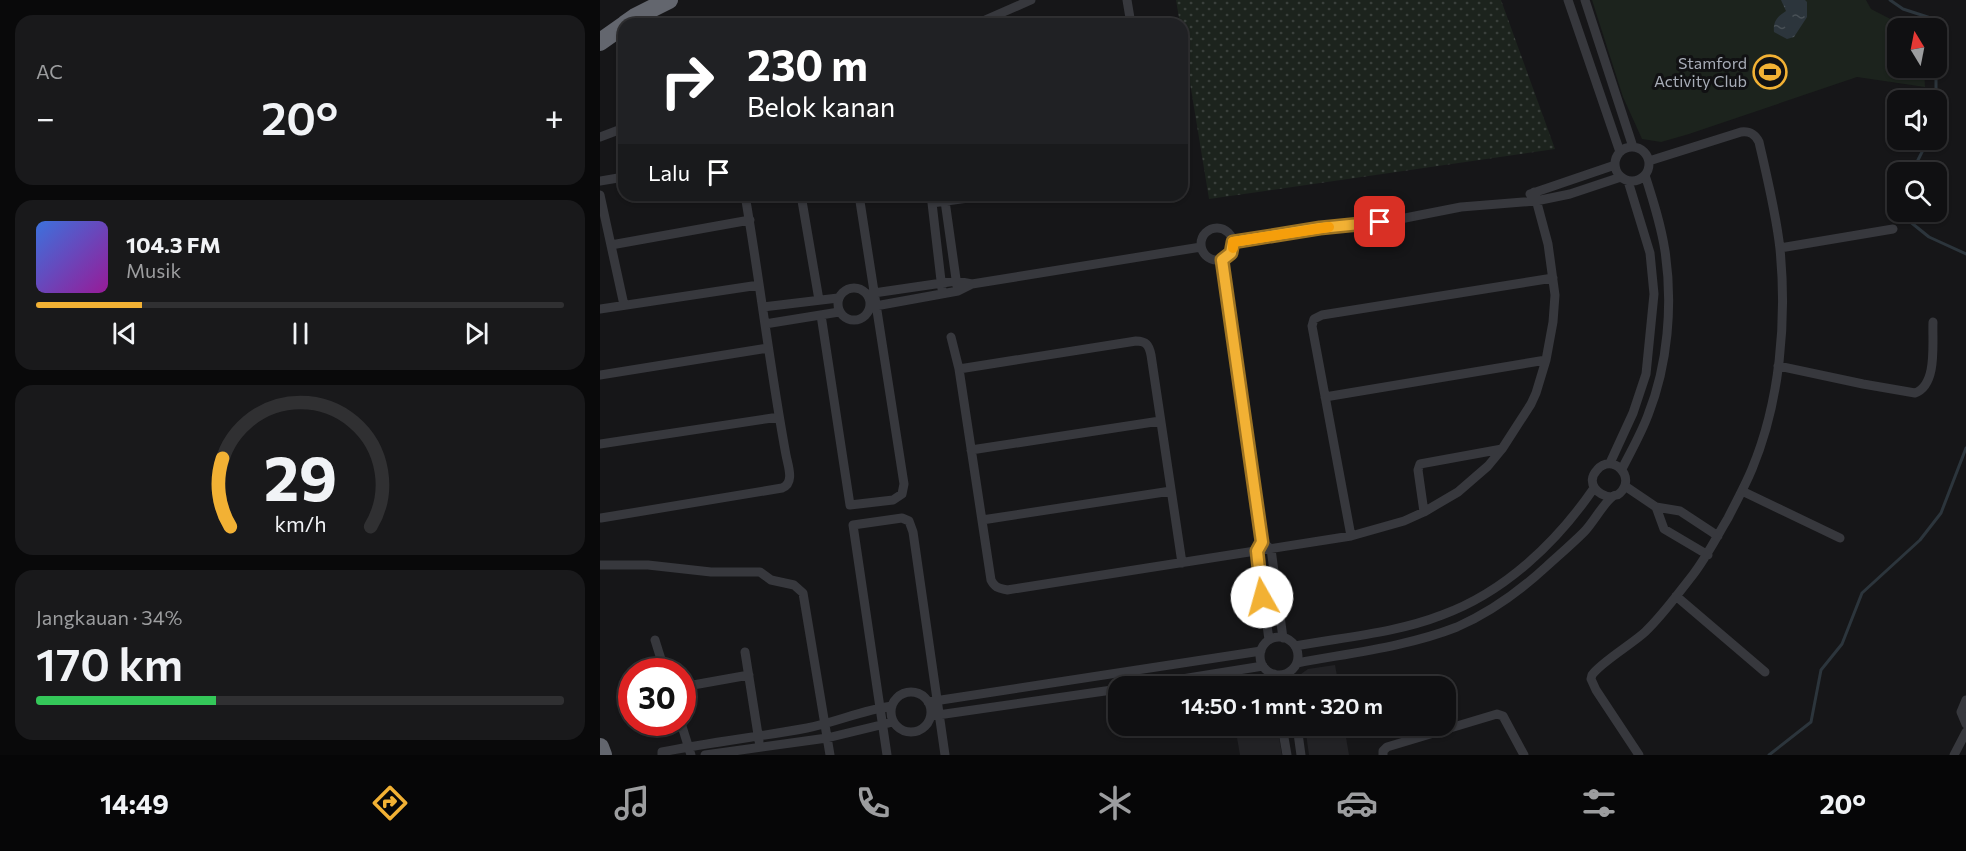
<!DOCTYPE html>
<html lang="id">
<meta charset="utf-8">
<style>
body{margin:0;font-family:Commissioner,sans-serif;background:#19191b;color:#f1f3f6;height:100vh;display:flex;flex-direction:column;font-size:22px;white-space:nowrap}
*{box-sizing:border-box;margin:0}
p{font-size:20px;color:#9c9d9f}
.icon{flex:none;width:33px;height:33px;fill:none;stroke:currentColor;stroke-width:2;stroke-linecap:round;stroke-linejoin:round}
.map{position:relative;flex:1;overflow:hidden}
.panel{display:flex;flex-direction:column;gap:15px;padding:15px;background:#09090a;width:600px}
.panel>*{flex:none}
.top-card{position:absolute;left:18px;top:18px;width:570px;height:183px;border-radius:18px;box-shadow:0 2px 4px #0004,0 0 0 2px #303032;background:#202124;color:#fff;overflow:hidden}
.needle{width:39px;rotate:350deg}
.tools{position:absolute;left:1287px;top:18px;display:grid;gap:12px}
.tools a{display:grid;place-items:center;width:60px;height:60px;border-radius:12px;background:#101012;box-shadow:0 2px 4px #0004,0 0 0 2px #303032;font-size:30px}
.speed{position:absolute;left:18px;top:658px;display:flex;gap:12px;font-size:30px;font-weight:700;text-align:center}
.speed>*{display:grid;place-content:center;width:78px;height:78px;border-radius:50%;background:#101012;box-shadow:0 2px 4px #0004,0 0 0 2px #303032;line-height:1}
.speed .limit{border:9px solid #d22;background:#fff;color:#111}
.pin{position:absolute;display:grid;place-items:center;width:51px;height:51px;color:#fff;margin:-26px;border-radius:12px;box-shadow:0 3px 9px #0006}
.me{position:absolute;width:66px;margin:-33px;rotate:353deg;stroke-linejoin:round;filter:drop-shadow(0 0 4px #0008)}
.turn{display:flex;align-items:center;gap:21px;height:126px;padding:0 30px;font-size:27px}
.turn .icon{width:78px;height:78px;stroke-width:2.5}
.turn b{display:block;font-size:42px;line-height:51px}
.then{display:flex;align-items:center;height:57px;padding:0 30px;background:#0003;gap:12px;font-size:22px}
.big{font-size:45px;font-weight:600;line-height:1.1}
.panel .widget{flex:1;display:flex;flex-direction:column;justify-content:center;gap:9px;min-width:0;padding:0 21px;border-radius:18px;background:#19191b}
.panel .dial{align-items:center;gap:0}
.dial svg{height:156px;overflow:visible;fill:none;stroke:#303032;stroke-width:7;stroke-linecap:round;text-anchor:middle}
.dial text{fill:#f1f3f6;stroke:none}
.song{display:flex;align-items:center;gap:18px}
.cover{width:72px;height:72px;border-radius:9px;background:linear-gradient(135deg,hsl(220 70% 55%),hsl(300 70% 35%))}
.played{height:6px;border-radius:3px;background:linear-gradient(90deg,#f2b134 20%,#303032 20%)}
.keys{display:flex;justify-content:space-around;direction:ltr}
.heat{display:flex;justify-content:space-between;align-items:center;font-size:33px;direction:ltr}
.charge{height:9px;border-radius:4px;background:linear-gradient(90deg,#34c759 34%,#303032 0)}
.trip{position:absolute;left:508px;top:676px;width:348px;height:60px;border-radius:18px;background:#101012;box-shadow:0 2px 4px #0004,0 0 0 2px #303032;font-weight:600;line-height:60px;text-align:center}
.tab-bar{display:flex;height:96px;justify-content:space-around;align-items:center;background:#060607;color:#9c9d9f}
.tab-bar .icon{width:42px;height:42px}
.tab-bar .current{color:#f2b134}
.tab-bar b{font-size:27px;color:#f1f3f6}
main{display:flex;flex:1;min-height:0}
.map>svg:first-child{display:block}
.built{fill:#222225}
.grass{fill:url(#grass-dots)}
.park{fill:#1c231d}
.water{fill:url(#water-ripples)}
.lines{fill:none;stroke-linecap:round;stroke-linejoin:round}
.stream{stroke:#2c353c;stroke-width:3}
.minor{stroke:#37383d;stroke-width:9}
.motorway{stroke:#63666e;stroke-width:18}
.route-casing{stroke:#9d7322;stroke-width:15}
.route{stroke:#f2b134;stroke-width:10}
.slow{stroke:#f59e0b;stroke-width:10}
.labels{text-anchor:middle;stroke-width:6;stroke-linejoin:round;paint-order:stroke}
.poi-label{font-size:16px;fill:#a8adb8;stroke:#111113;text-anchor:end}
</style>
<main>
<section class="panel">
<div class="widget"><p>AC</p>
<div class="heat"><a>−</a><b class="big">20°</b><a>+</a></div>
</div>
<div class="widget">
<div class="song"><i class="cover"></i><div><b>104.3 FM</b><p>Musik</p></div></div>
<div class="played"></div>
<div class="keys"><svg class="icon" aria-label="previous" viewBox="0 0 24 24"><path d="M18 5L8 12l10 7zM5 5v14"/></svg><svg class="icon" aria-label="pause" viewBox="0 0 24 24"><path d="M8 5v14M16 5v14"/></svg><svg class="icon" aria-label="next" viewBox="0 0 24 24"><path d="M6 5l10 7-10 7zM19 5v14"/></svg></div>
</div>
<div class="widget dial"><svg viewBox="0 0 100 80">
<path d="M14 69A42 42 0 1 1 86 69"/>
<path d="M14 69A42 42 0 0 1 10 34" stroke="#f2b134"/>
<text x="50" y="56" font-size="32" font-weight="700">29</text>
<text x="50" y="72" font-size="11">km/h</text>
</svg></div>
<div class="widget"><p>Jangkauan · 34%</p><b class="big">170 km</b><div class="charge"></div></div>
</section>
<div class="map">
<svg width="1366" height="755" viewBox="0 0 1366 755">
<defs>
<pattern id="grass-dots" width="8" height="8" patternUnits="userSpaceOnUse" patternTransform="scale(1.5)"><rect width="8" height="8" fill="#1c231d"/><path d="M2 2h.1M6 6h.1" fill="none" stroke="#3a403c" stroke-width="1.8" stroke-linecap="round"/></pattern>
<pattern id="water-ripples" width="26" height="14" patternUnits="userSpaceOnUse" patternTransform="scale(1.5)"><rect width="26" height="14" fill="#2c353c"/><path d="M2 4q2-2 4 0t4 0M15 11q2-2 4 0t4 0" fill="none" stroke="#485056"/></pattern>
</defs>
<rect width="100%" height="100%" fill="#161618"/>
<path class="built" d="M735,665L739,687H698L701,674L708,669Z
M660,674L667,677L671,687H629L628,679Z
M635,726H677L682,755H640Z
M705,726H744L749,755H709Z"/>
<path class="grass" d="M576,0H901L955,149L609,199L582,34V24H580Z"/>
<path class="park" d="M992,0H1266L1271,9L1308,28H1298V68H1324L1325,87L1257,77L1089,134L1061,142L1042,139L1023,97Z"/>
<path class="water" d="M1181,0H1205L1207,2V17L1194,37L1187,39L1174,32C1173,21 1177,17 1186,11Z"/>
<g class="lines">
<path class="stream" d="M1290,0L1303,9L1343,22L1336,55
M1336,68V108
M1312,172L1328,140
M1298,200L1293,207L1298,211
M1298,212L1329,237L1366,254
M1169,755L1211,722L1221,670L1242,644L1262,593L1320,540L1341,513L1366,448"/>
<path class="minor" d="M527,0L531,24
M968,0L1020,152
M985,0L1033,147
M376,24L431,0
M0,137L24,128
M1015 164a17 17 0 1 1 34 0a17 17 0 1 1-34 0Z
M0,181L24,177
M930,194L1015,165
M0,195L24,305
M201,195L219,300
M330,195L332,203L390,195
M345,201L357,286
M332,203L342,289
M601 244a16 16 0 1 1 32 0a16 16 0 1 1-32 0Z
M633,242L720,228L800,219L861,207L936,201L970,194L1021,177
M11,245L150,220
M1180,248L1293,229
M622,260L662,542L657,551L669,640
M372,284L601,247
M238 304a16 16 0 1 1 32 0a16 16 0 1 1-32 0Z
M267,294L356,281L372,284L358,291L270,307
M163,307L238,298
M0,309L159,285
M221,315L250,505L293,500L302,494L304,484L259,195
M165,324L239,312
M351,337L359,369L391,580C395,588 399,588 407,590L751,536L804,521L824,512L858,492L888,466L902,449L931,404L936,393L946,360L953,322L955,295L948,244L934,192
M1178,366L1263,384L1315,393C1338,385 1332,342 1333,322
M359,369L536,341C546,341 549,345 551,355L582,563
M0,375L168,348
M725,397L946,360
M0,444L179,417
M371,450L560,421
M1010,463L1033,413L1046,374L1054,294L1050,253L1028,181
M1022,469C1031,451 1041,434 1048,415C1068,365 1073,304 1065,251C1061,225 1053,200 1045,175
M1025,486L1056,507L1080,511L1118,536
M1142,491L1240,538
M1056,507L1064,529L1108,555
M824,512L818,470L820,464L902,449
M1,518L182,488C195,483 188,466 186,455C170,369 160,282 145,195
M382,520L571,491
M751,536L712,326L714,319L722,315L953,278
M666,545L671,549L683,638
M0,565H48L111,572H160L171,580L194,585L203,593L230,755
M1076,596L1165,672
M660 656a19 19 0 1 1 38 0a19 19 0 1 1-38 0Z
M55,640L65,672
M695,646C744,637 796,633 842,615C905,592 957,542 994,488
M145,652L159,741
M697,663C750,653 806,647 857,627C889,613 921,590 947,566C959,555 972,544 984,532C993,523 1003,504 1012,497C1017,493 1016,497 1020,493C1037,477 1012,452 997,470C985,483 998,496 1012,497
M688,673L691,687
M674,674L676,687
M82,687L149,675
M532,687L663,666
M291 712a20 20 0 1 1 40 0a20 20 0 1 1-40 0Z
M1366,700L1361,712L1366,724
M328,702L661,651
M331,716L519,689
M81,723L91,755
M682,726L687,755
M697,726L701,755
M62,755V752C110,742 159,737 207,728C236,722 263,710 292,706
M105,755L227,738L293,722
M287,755L253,525L302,518L309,521L313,532L345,755
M783,755V751L787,747L897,714L903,716L924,755
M1039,755L996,690L991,679L992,675C1000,663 1032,644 1045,632C1062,616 1077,595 1092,576C1106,558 1116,538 1128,518C1136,502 1145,486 1152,469C1180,402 1187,321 1180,249C1176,213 1167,177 1159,142C1155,134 1150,131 1141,132L1049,161
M1354,755L1366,732"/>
<path class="motorway" d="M25,24L35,17L69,0
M0,42L24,25
M0,747L3,755"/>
</g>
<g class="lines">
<defs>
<path id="route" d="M662,597L657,551L662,542L622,260L631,253L633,242L720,228L780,222"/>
</defs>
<use href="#route" class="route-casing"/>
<use href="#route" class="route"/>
<path class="slow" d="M633,248V242L729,227"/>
</g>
<defs>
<symbol id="stadium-ring" viewBox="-11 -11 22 22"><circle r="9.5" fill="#111113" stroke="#f2b134" stroke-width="1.5"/><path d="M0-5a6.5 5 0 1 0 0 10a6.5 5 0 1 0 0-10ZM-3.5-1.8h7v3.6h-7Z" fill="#f2b134"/></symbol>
</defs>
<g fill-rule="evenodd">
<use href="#stadium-ring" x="1151" y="53" width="38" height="38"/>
</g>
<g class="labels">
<g class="poi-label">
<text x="1147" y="69">Stamford<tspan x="1147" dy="18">Activity Club</tspan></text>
</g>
</g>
</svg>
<div class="tools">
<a><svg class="needle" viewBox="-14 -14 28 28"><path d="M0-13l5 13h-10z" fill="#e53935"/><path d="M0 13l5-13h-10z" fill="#9c9d9f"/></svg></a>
<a><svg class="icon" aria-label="sound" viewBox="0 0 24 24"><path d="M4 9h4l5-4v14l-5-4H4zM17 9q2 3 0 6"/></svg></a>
<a><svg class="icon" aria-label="search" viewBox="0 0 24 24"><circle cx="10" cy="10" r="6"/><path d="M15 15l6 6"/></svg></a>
</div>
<div class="speed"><div class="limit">30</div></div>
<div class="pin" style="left:780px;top:222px;background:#d93025"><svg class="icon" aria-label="arrive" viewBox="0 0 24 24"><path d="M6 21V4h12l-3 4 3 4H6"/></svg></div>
<svg class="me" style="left:662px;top:597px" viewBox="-20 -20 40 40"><circle r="19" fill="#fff"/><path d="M0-13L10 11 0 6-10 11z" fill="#f2b134"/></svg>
<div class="trip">14:50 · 1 mnt · 320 m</div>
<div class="top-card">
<div class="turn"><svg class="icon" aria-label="right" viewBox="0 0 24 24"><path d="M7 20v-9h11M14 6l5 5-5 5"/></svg><div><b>230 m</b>Belok kanan</div></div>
<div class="then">Lalu<svg class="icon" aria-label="arrive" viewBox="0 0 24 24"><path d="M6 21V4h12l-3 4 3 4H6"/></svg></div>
</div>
</div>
</main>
<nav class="tab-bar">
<b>14:49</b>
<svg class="icon current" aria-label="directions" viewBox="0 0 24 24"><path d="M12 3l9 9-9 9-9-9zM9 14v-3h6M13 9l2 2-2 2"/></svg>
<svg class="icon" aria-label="music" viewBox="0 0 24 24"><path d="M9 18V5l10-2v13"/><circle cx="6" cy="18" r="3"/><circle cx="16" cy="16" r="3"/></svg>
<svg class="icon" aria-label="phone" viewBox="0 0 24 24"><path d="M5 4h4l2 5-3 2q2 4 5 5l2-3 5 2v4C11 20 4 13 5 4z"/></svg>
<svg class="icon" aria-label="climate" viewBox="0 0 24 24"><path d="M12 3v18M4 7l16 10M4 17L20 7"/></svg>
<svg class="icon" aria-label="car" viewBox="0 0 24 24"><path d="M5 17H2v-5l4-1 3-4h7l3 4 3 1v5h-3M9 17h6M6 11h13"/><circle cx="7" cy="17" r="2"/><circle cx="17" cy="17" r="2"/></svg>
<svg class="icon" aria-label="filters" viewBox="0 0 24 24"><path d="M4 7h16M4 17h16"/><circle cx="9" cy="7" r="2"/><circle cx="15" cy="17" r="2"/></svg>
<b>20°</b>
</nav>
